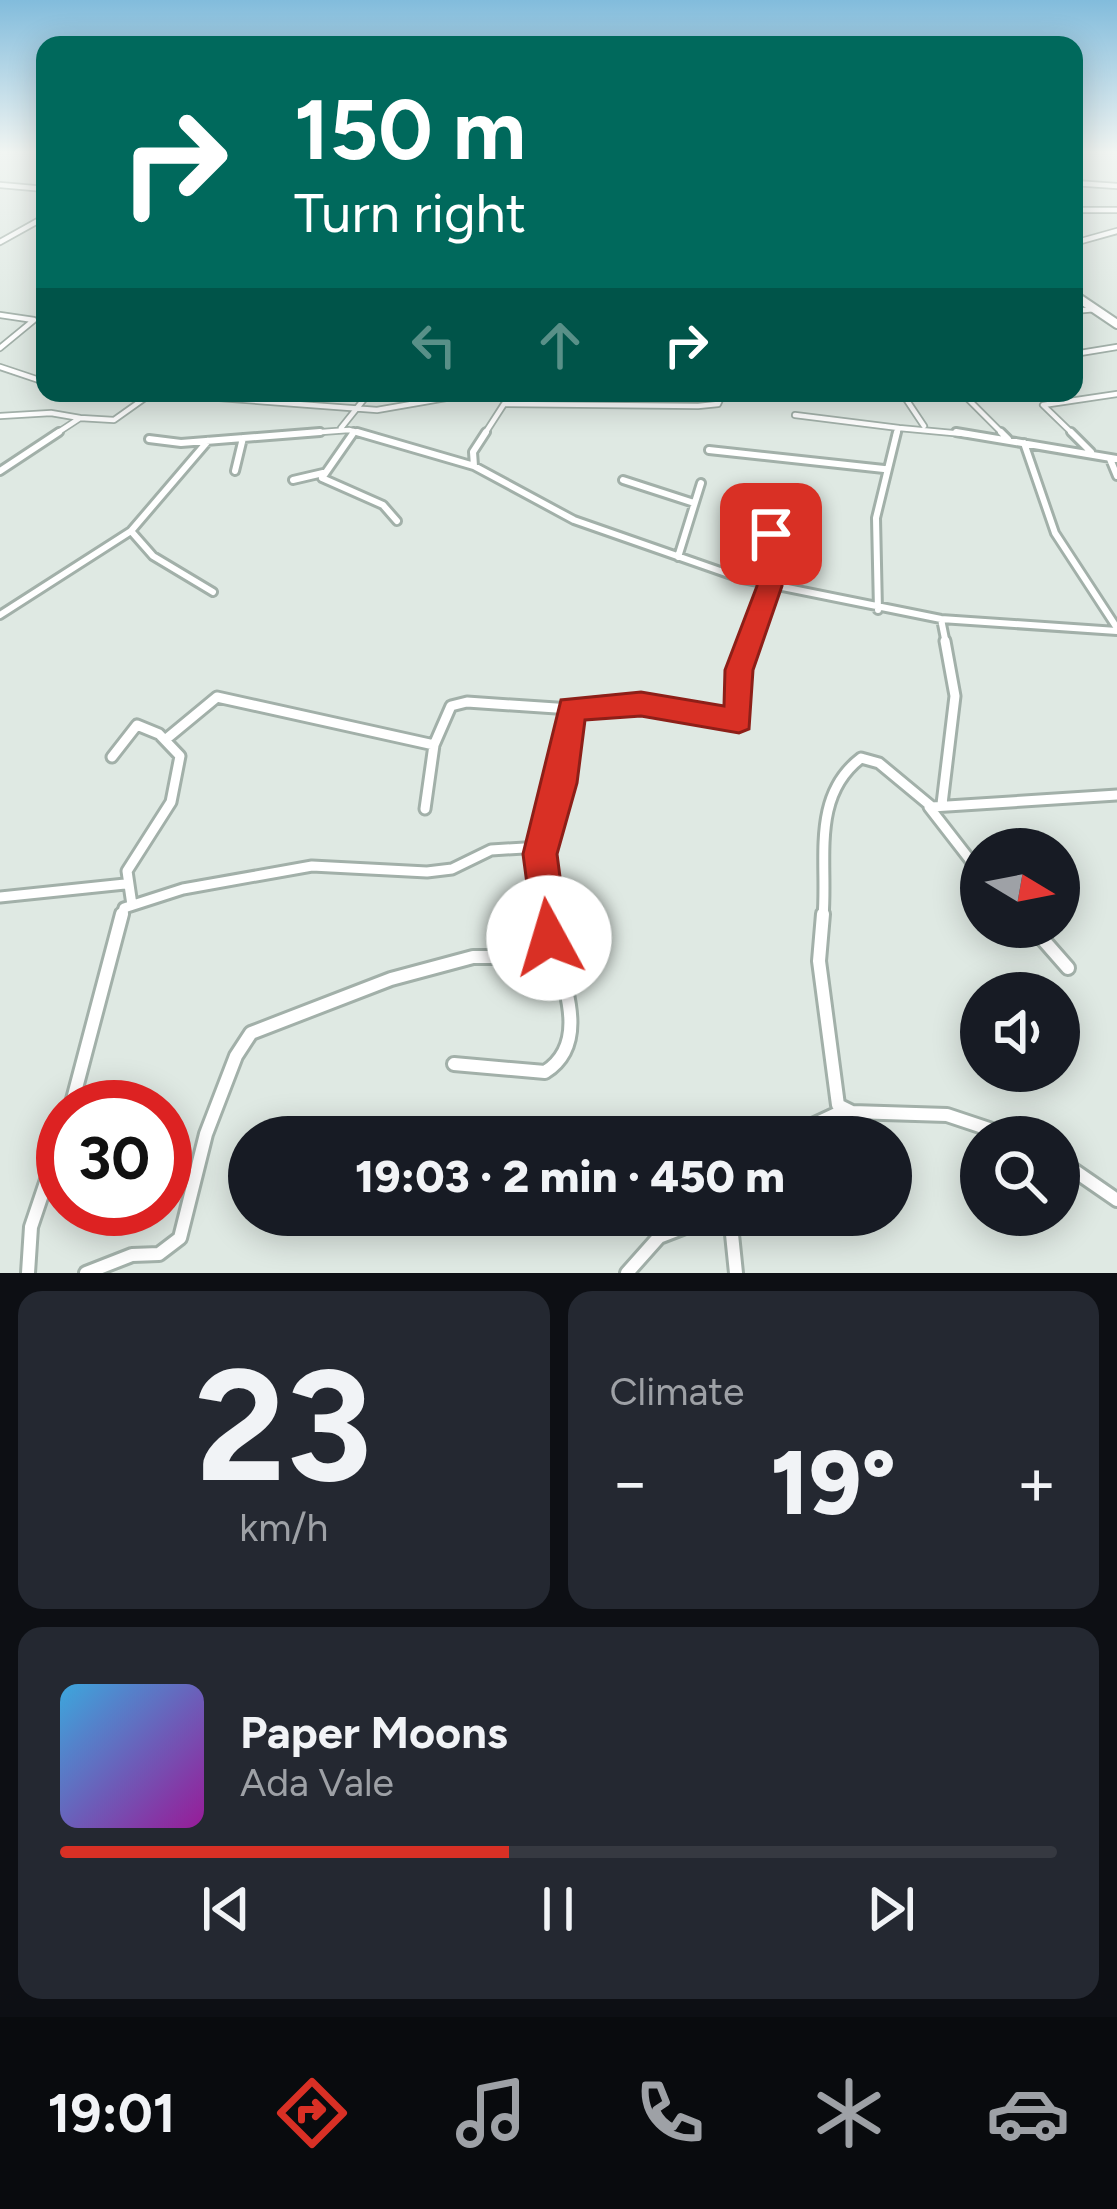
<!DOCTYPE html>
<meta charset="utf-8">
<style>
body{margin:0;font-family:Figtree,sans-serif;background:#242831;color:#f1f3f6;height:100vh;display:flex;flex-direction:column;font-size:45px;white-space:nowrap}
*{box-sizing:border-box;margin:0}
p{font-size:39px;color:#9ea1a6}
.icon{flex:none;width:66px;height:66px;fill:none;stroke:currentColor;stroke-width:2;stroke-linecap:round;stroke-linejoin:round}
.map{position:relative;height:1273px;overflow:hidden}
.details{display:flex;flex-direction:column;gap:18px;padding:18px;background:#0d0f14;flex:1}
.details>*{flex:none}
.guide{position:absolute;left:36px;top:36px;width:1047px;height:366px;border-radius:24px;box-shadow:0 6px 30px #0003;background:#00695c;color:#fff;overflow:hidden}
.needle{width:78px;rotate:100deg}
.buttons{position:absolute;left:960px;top:828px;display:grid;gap:24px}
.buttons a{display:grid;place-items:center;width:120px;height:120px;border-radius:50%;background:#171b24;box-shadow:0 6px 30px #0003;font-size:60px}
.speed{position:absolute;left:36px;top:1080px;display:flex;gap:24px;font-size:60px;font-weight:700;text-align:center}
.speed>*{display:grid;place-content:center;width:156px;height:156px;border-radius:50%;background:#171b24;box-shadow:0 6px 30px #0003;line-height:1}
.speed .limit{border:18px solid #d22;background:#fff;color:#111}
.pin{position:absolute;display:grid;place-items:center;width:102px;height:102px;color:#fff;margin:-51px;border-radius:24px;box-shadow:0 6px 18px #0006}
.me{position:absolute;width:132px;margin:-66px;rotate:354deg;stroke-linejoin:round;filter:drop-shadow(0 0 9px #0008)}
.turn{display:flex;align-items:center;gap:42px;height:252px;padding:0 60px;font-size:54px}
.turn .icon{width:156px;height:156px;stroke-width:2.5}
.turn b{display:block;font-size:84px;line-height:102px}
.lanes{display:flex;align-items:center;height:114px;padding:0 60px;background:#0003;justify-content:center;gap:60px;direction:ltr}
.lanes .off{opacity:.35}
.big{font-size:90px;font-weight:800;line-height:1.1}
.details .widget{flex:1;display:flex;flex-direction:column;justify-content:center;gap:18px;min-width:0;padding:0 42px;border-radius:24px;background:#242831}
.details .dial{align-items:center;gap:0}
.dial b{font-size:156px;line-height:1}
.song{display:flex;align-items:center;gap:36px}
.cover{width:144px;height:144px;border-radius:18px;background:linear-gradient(135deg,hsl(200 70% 55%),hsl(300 70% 35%))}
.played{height:12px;border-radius:6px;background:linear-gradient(90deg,#d93025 45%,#363941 45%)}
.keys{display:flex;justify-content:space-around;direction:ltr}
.heat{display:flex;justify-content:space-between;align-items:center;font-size:66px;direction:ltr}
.details .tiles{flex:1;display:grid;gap:18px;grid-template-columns:1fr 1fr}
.widget:last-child{grid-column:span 2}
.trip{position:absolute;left:228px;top:1116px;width:684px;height:120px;border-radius:60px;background:#171b24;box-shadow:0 6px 30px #0003;font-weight:800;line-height:120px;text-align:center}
.menu{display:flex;height:192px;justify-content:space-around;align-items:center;background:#090b0e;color:#9ea1a6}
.menu .icon{width:84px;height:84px}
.menu .current{color:#d93025}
.menu b{font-size:54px;color:#f1f3f6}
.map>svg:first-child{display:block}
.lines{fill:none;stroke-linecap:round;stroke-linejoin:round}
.minor-far3-casing{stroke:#a2b0a9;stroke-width:8}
.minor-far2-casing{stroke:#a2b0a9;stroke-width:12}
.minor-far1-casing{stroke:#a2b0a9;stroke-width:15}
.minor-casing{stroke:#a2b0a9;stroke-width:18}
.tertiary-casing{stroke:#a2b0a9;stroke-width:12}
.minor-far3{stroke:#fff;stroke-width:4.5}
.minor-far2{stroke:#fff;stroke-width:6}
.minor-far1{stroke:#fff;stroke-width:9}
.minor{stroke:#fff;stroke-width:12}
.tertiary{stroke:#fff;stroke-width:8}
.route{fill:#d93025;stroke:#8d1f18;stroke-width:3}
</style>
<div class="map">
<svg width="1117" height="1273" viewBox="0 0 1117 1273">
<rect width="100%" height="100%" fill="#dfe9e3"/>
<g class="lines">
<defs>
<path id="minor-far3" d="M1074,183L1117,186
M0,185L45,189
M1074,210H1117
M0,242L45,217
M1074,243L1117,231
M1074,311L1095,309
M0,315L34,320L0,348
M1074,354L1117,347
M0,367L45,382
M902,393L924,426
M962,393L1004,435
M795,415L899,428
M0,416L51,413L80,418
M341,428L369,393
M54,435L80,418L114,420L152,393L377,410L446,398
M281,435L349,430L367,435
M484,435L504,404L698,406L718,404L723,393
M896,435L899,428L974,435
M1074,435L1043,405L1117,394"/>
<path id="minor-far2" d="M354,432L322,478L383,505L397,521
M357,432L474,466L574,520L743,579L941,619L1117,631
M956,432L1117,459
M1001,432L1008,439
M1071,432L1091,452
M149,439L181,443L320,432
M1024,443L1055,533L1117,628
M709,450L884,469
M1110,459L1117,476
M474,466L473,452L486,432
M0,471L59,432
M235,471L243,438
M293,480L323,473
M623,480L694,503
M131,531L153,556L213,592
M678,557L701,483
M766,585L774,494
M878,610L876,518L897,432
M0,615L131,531L208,441
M941,619L946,644
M749,644L770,586"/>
<path id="minor-far1" d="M165,740L217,697L434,745L451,706L467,702L571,709
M112,757L137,725L159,734L180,756L171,802L127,871L132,905
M942,804L955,696L945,641
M929,807L981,874
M425,809L434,745
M0,897L125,884
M122,917L124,908L183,889L312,866L427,872L452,869L491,850L541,847
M547,917L540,854L561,783L571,709C627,689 682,715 739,720V670L750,641
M823,917C828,862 810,797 861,758L879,763L932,807L1117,795"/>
<path id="minor" d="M823,914L819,961L838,1105L852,1112L947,1115L1013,1137
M1032,927L1068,968
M454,1064L545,1072C599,1038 551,960 546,914
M71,1107L122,914
M787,1137L845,1110
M1059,1160L1117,1200
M730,1215L736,1273
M28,1273L31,1227L63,1132
M86,1273L132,1255L159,1254L180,1238L206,1134L236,1056L251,1033L391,979L473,957H526L557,946
M627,1273L659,1237L716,1215"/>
<path id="tertiary" d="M1074,295L1117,324"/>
</defs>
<use href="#minor-far3" class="minor-far3-casing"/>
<use href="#minor-far2" class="minor-far2-casing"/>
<use href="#minor-far1" class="minor-far1-casing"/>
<use href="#minor" class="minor-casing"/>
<use href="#tertiary" class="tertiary-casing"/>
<use href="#minor-far3" class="minor-far3"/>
<use href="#minor-far2" class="minor-far2"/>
<use href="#minor-far1" class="minor-far1"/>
<use href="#minor" class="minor"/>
<use href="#tertiary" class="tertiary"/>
</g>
<linearGradient id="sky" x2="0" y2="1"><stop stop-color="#82bcdc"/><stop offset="0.46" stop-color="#f1f5f2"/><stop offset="1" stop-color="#f1f5f2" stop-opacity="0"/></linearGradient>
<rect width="1117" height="331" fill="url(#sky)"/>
<path class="route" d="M771,526L783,534L782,586L753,670L749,729L739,733L641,716L585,720L577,783L557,854L568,938L562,951L549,957L536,951L523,854L561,700L641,692L724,706L725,670L757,586L759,534Z"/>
</svg>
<div class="buttons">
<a><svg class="needle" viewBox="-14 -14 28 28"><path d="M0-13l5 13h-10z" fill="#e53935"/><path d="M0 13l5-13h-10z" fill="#9ea1a6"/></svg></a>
<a><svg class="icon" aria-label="sound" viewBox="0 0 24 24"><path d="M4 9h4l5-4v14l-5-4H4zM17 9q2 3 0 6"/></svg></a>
<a><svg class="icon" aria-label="search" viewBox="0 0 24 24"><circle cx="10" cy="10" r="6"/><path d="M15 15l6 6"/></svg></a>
</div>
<div class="speed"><div class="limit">30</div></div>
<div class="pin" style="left:771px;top:534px;background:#d93025"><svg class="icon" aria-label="arrive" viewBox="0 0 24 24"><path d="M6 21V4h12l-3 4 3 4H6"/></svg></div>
<svg class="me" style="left:549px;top:938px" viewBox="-20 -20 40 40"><circle r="19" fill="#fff"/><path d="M0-13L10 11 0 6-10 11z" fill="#d93025"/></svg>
<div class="trip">19:03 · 2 min · 450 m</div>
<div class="guide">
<div class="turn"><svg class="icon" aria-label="right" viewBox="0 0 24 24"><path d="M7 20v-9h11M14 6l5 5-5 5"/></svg><div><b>150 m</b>Turn right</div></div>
<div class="lanes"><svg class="icon off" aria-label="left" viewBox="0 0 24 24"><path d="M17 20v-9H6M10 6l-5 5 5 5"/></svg><svg class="icon off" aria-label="ahead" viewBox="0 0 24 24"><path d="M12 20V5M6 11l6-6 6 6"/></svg><svg class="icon" aria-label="right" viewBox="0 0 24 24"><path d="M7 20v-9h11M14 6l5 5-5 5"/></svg></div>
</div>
</div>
<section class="details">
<div class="tiles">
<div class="widget dial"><b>23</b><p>km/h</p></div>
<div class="widget"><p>Climate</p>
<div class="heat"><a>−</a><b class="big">19°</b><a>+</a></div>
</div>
<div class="widget">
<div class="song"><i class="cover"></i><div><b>Paper Moons</b><p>Ada Vale</p></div></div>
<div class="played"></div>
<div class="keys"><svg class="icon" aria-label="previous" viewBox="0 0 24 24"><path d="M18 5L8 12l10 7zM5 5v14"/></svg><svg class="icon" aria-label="pause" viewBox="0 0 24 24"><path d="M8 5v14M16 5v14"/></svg><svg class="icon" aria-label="next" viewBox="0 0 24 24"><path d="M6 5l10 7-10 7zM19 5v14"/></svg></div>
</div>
</div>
</section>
<nav class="menu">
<b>19:01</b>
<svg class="icon current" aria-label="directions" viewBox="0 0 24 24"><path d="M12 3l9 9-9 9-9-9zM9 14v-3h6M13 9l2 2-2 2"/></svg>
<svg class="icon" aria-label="music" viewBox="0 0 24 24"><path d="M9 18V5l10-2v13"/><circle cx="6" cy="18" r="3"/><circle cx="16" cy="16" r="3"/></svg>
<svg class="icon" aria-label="phone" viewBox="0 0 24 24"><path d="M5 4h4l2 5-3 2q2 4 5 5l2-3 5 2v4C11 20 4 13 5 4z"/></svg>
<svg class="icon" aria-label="climate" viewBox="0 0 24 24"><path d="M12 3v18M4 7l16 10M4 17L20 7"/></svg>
<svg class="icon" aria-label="car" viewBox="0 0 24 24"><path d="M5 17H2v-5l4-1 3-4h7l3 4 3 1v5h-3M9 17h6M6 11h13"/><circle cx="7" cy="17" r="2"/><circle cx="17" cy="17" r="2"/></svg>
</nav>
